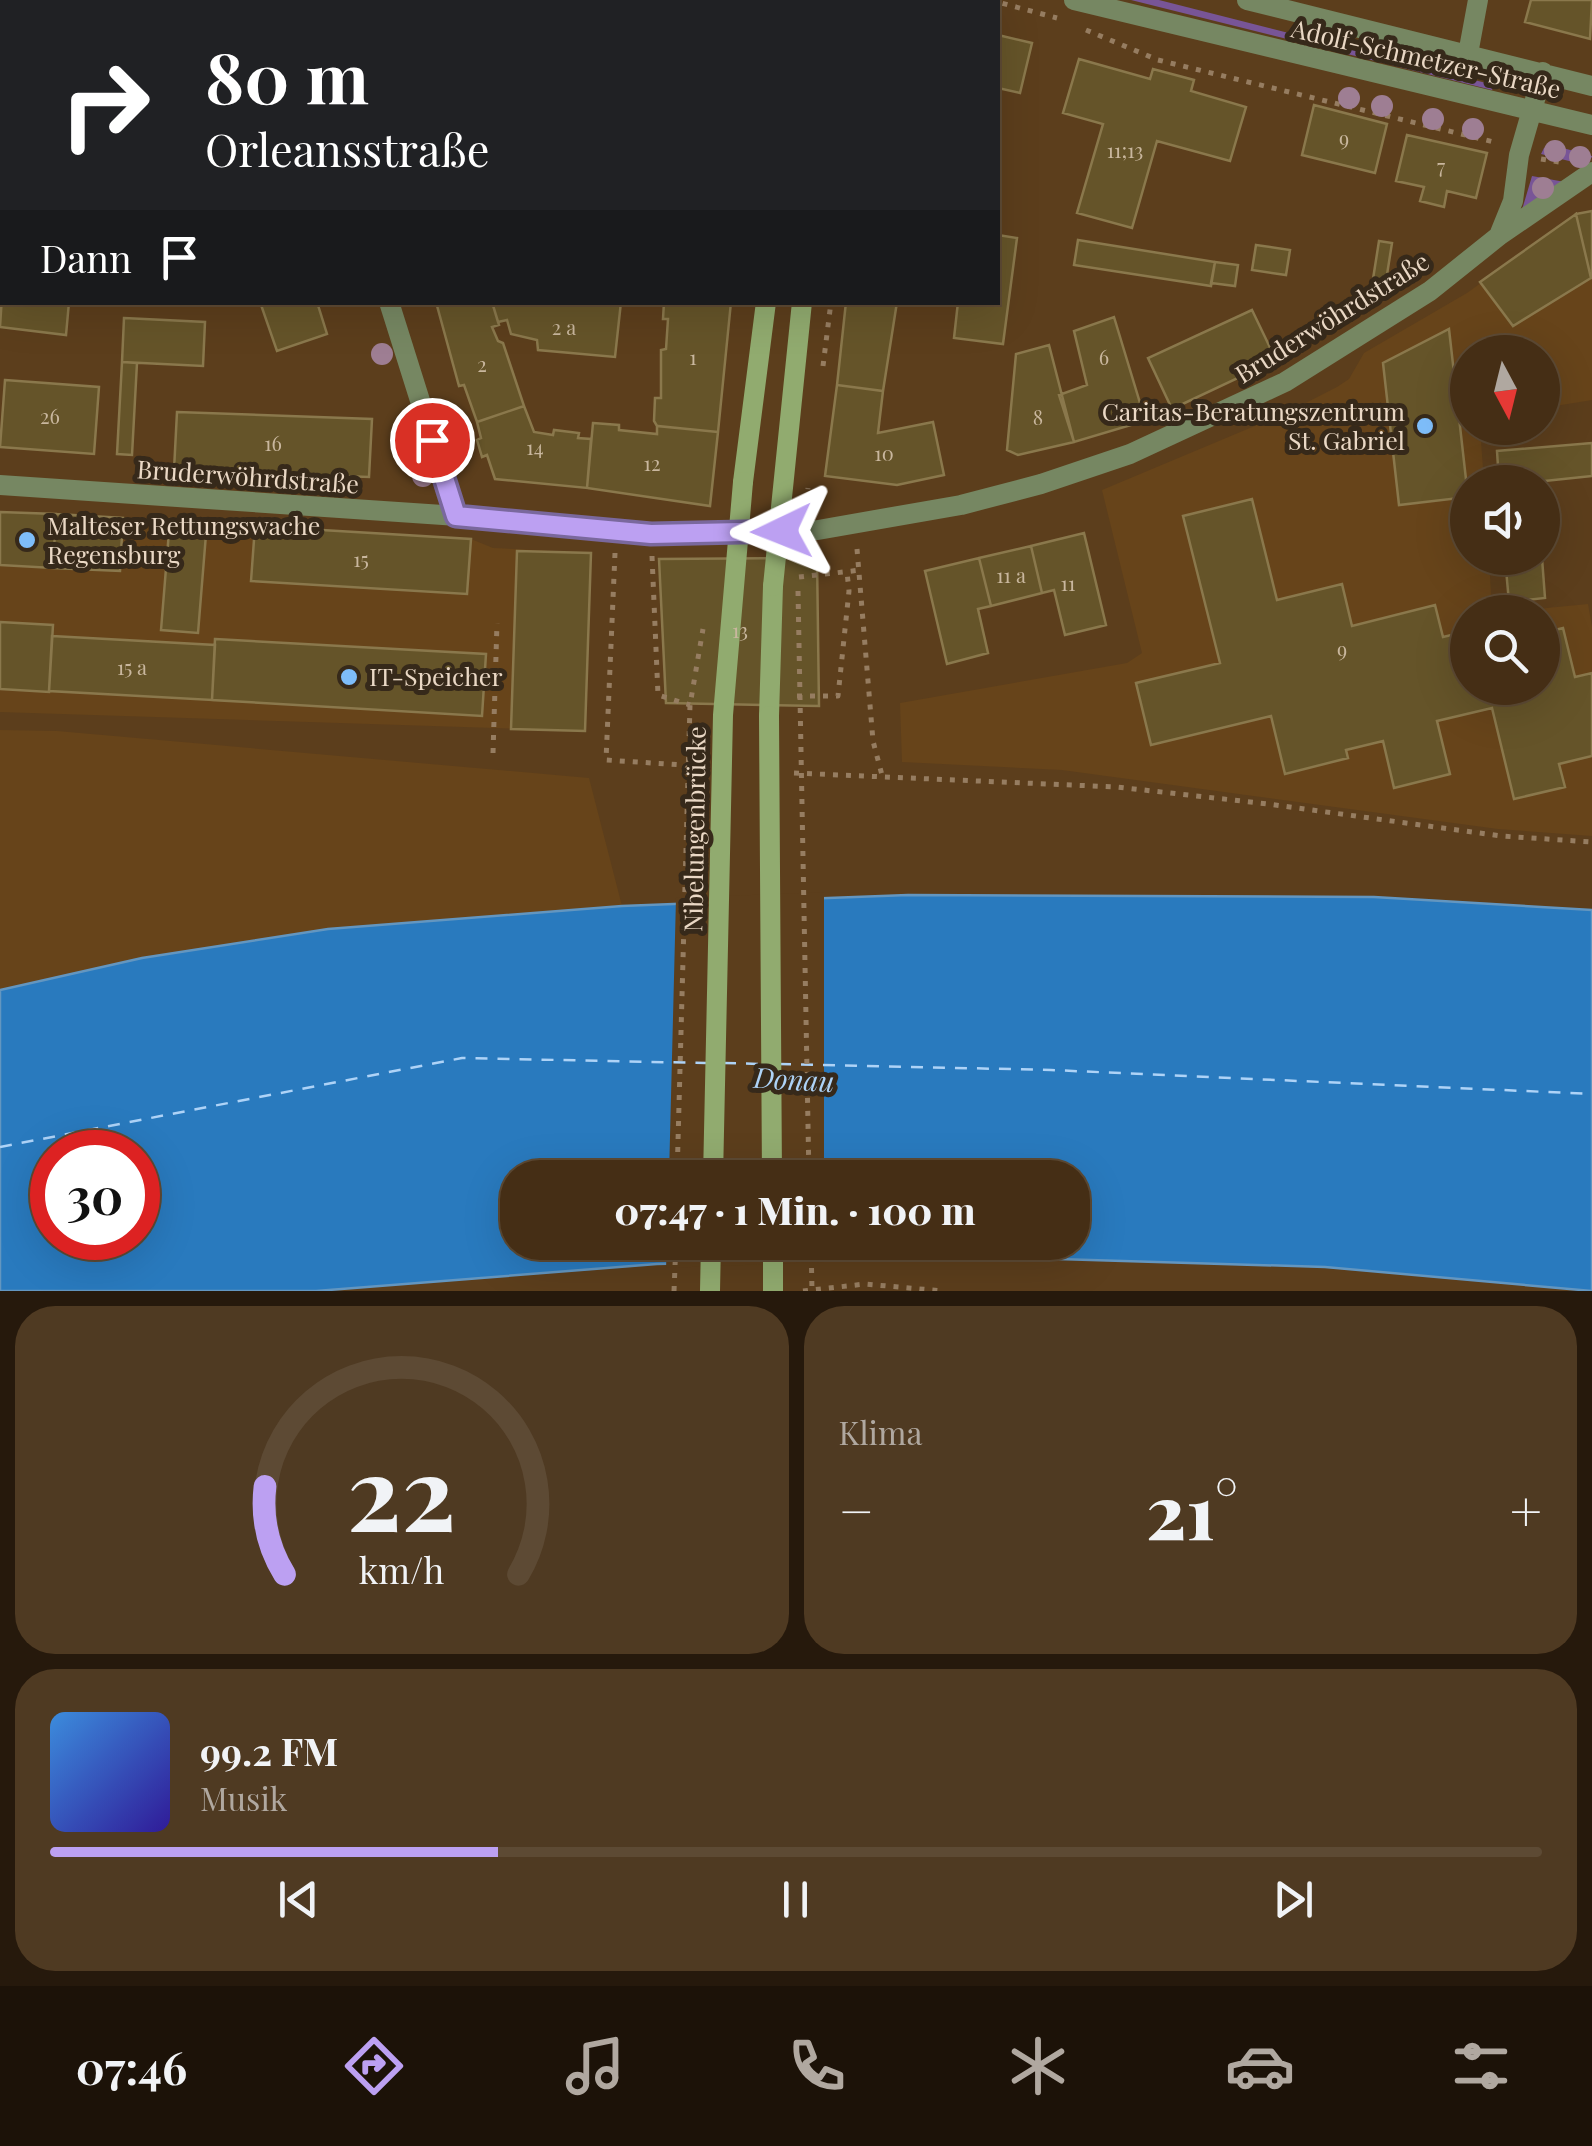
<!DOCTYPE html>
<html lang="de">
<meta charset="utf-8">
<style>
body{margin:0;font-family:"Playfair Display",serif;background:#4f3a22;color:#f1f3f6;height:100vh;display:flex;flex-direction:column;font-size:38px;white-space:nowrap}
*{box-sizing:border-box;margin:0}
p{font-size:32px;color:#b0a8a0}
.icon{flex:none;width:55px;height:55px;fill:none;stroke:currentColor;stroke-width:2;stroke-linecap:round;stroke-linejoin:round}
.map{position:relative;height:1291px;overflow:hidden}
.sheet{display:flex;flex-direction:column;gap:15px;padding:15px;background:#26190c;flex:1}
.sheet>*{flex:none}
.hud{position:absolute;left:0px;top:0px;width:1000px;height:305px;box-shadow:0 10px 40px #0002,0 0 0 2px #5d4a34;background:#202124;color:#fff;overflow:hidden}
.needle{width:65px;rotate:173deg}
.fabs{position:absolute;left:1450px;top:335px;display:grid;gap:20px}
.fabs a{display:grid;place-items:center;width:110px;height:110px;border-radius:50%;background:#452e15;box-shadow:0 10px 40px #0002,0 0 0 2px #5d4a34;font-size:50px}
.speed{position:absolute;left:30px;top:1130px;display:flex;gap:20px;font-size:50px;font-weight:700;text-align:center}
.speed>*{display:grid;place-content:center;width:130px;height:130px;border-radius:50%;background:#452e15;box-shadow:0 10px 40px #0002,0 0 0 2px #5d4a34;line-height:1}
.speed .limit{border:15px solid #d22;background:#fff;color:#111}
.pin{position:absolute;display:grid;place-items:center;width:85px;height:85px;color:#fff;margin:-42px;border:5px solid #fff;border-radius:50%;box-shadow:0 2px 10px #0007}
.me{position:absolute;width:110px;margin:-55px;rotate:268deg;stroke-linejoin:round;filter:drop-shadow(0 0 8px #0008)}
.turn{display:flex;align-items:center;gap:35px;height:210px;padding:0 40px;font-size:45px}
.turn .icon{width:130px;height:130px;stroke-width:2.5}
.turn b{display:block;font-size:70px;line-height:85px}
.then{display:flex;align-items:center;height:95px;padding:0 40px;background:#0003;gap:20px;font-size:38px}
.big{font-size:75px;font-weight:800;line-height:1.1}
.sheet .widget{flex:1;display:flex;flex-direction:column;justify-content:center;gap:15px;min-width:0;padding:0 35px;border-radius:40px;background:#4f3a22}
.sheet .dial{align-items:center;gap:0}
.dial svg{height:260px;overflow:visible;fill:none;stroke:#5d4a34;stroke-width:7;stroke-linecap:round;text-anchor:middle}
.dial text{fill:#f1f3f6;stroke:none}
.song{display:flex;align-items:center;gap:30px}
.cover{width:120px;height:120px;border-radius:15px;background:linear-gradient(135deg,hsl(210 70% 55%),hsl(250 70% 35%))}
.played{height:10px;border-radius:5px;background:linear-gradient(90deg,#bca0f2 30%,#5d4a34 30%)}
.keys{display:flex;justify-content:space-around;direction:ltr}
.heat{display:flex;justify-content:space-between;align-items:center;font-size:55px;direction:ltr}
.sheet .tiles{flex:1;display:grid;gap:15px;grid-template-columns:1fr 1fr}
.widget:last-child{grid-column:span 2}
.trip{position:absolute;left:500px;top:1160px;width:590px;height:100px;border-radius:40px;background:#452e15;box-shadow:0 10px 40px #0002,0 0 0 2px #5d4a34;font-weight:800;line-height:100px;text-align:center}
.menu{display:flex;height:160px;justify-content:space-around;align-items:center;background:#1c1208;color:#b0a8a0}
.menu .icon{width:70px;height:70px}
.menu .on{color:#bca0f2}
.menu b{font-size:45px;color:#f1f3f6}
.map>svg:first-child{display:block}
.built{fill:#67441a}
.green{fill:#785597}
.water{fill:#297abe;stroke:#6396c0;stroke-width:2.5;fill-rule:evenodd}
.pier{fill:#5c3e1c}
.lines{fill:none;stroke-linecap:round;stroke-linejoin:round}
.ferry{stroke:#aed3f7;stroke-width:2.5;stroke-dasharray:12 10;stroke-linecap:butt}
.building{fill:#655429;stroke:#8a784c;stroke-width:2.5}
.path{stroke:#967d61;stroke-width:5;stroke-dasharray:5 8;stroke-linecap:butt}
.minor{stroke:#768762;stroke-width:20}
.secondary{stroke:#91ab6f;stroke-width:20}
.path-bridge{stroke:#967d61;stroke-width:5;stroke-dasharray:5 8;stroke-linecap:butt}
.secondary-bridge{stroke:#91ab6f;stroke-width:20}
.tree{fill:#9e7e93}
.route-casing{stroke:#7a689d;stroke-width:25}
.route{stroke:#bca0f2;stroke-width:18}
.poi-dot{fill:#7ebdf9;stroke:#36291a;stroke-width:4}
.labels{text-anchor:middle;stroke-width:10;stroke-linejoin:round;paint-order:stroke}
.number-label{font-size:20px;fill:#c9b79e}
.street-label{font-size:25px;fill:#ead8c5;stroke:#36291a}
.poi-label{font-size:25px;fill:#ead8c5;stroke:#36291a;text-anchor:start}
.water-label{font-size:28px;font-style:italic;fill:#aed3f7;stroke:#36291a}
</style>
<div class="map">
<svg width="1592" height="1291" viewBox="0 0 1592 1291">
<rect width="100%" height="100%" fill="#5c3e1c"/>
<path class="built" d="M1592,211V400L1543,408L1542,352H1468V428H1480L1484,482H1468V558H1489L1492,612H1468V688H1542V612H1505L1588,604L1592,627V836L1498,829L1062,770L902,762L900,703L1127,663L1142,653L1102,490L1288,412L1337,387L1349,379L1364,353L1467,293L1576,214Z
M0,512L471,539L493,548L591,553L585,731L0,712Z
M0,730L57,731L589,778L622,906L328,929L142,958L0,990Z"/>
<path class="green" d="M1131,0H1159L1494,85L1492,90Z
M1552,145L1592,156V157L1585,165L1541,154L1544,148Z
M1532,176L1565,182L1521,213Z"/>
<path class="water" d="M908,895L1374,897L1592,910V1291L1325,1267L956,1256L657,1264L316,1291H0V990L142,958L328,929L622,906ZM52,1152H138V1238H52ZM518,1178H1072V1242H518Z"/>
<path class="pier" d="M824,892V1178L669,1177L676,898Z
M667,1243H824V1262L666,1268Z"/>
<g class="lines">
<path class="ferry" d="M724,1063L761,1064
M779,1064L1051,1070L1592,1094
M0,1147L462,1058L706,1063"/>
</g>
<path class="building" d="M638,0H771L637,2Z
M1531,0H1592L1590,39L1525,22Z
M998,35L1032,43L1020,93L998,88Z
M1079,59L1150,79L1153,69L1194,80L1191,91L1246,107L1230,161L1157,141L1132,228L1077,213L1103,124L1063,113Z
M1314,105L1387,124L1375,173L1302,155Z
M1407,135L1487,153L1476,198L1447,191L1444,207L1420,201L1424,187L1396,181Z
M1592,211V278H1591L1576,214Z
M1576,214L1591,278L1513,326L1480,282Z
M998,235L1017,238L1003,344L954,338L958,302H998Z
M1078,240L1215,262L1211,286L1074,265Z
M1379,241L1392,243L1386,281L1373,279Z
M1256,245L1290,250L1286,275L1252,270Z
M1215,262L1238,265L1235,286L1211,283Z
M2,296V302H69L66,335L0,327Z
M260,302H317L327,334L277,351Z
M436,302H492L499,325L492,327L498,341L503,343L524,406L477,422L464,385L459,386Z
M492,302H621L615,357L538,350L537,340L511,334L507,320L498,322Z
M664,302H731L718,432L657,426L654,421L655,398H661V350L666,349L668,319H663Z
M846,302H897L883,391L837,385Z
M1252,310L1276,360L1172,409L1148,358Z
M1114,317L1140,403L1131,425L1074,442L1059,395L1087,385L1074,331Z
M124,318L205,322L203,366L122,362Z
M1449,329L1468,497L1399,505L1383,363Z
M1049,345L1074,442L1018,455L1007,450L1016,354Z
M122,362L137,363L132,455L117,454Z
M5,380L99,387L94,454L0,447Z
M837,385L883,391L878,433L933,422L944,475L897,485L825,476Z
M524,406L534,432L553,435L554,430L579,433L578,438L591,439L587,488L495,479L487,455L482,457L477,440L481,438L477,422Z
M177,412L372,419L369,477L174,470Z
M593,423L619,425V430L657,434V426L718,432L710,506L587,488Z
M1592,443V476L1535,482H1499L1497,451Z
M1252,499L1277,600L1342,584L1352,626L1435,605L1443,637L1468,631V688H1542V633L1563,628L1575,677L1592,673V756L1559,764L1565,787L1514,799L1492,708L1437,721L1450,774L1394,788L1383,741L1346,750L1348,758L1285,774L1271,716L1151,745L1136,683L1220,663L1183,516Z
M0,512L56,514L53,568L0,565Z
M56,514L123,518L120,571L53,568Z
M170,519L207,522L198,633L161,630Z
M255,526L471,539L467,594L251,581Z
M1084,533L1106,625L1065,635L1054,590L1042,593L1031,546Z
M1031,546L1042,593L991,606L979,558Z
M517,551L591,553L585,731L511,729Z
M817,558L819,706L666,703L659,559Z
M979,558L991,606L978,609L988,653L947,664L925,571Z
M1505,558H1542L1545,598L1509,602Z
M0,622L53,625L49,692L0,689Z
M52,636L215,645L212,700L49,691Z
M215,639L486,654L482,716L212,700Z"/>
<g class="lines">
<path class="path" d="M990,0L1057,18
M777,2V0
M1086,30L1158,60L1498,143
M1541,159L1565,163
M823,366L831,302
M857,549L873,741L883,779
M615,553L606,760L698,766
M652,556L658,695L690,705
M799,577L861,570
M797,696H838L849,591L847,572
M493,753L497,623
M794,773L1117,787L1268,804L1501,836L1592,842
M674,1291L676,1242
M803,1291L865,1284L943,1291"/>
<path class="minor" d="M1074,0L1592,125
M1247,0L1592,86
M377,2L378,0
M1468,54L1478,0
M0,110H2
M1500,233L1513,201L1519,155L1543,72
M389,302L456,515
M0,485L502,519L651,534L818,530L961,505L1041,484L1130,454L1285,382L1430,291L1500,235L1592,172"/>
<path class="secondary" d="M807,2V0
M843,2V0
M743,482L766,302
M780,517L802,302
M769,716L773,586
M773,1242V1291
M710,1291L711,1242"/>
<path class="path-bridge" d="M805,515L808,488
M798,591L809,1178
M677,1178L690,705L703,629
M811,1242L812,1291"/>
<path class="secondary-bridge" d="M773,586L780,517
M769,716L772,1178
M713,1178L723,715L743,482"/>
</g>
<g class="tree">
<circle cx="1349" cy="98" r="11"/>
<circle cx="1382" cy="106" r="11"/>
<circle cx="1433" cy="119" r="11"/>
<circle cx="1473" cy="129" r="11"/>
<circle cx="1555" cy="151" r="11"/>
<circle cx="1580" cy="157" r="11"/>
<circle cx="1543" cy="188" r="11"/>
<circle cx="382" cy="354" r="11"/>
<circle cx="423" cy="476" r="11"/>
</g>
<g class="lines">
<defs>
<path id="route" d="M432,440L456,516L651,534L782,531"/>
</defs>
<use href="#route" class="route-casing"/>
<use href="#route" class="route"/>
</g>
<g class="poi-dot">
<circle cx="1425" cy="426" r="10"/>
<circle cx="27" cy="540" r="10"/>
<circle cx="349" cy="677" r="10"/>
</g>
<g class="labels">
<g class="number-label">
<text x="1344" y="146">9</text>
<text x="1125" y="158">11;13</text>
<text x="1441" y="174">7</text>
<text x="564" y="335">2 a</text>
<text x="693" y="365">1</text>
<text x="1104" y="365">6</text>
<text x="482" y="372">2</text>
<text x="50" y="424">26</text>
<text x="1038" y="425">8</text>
<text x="273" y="451">16</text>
<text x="535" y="455">14</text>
<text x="884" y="461">10</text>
<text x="652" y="471">12</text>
<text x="361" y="567">15</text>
<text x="1011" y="583">11 a</text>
<text x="1068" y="591">11</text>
<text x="740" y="638">13</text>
<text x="1342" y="657">9</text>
<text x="132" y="675">15 a</text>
</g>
<g class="street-label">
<text transform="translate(1426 59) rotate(13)" y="9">Adolf-Schmetzer-Straße</text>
<text transform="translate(1332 318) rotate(-32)" y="9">Bruderwöhrdstraße</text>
<text transform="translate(248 477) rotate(4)" y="9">Bruderwöhrdstraße</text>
<text transform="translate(695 829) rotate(-89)" y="9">Nibelungenbrücke</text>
</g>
<g class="poi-label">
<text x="1405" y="421" text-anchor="end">Caritas-Beratungszentrum<tspan x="1405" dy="29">St. Gabriel</tspan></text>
<text x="47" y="535">Malteser Rettungswache<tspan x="47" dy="29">Regensburg</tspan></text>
<text x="369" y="686">IT-Speicher</text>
</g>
<g class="water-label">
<text transform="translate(794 1080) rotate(3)" y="10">Donau</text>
</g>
</g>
</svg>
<div class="fabs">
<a><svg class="needle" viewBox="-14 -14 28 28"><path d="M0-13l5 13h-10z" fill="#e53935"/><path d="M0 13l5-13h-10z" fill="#b0a8a0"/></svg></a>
<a><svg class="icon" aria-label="sound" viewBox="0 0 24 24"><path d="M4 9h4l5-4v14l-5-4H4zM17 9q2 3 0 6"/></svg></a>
<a><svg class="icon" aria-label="search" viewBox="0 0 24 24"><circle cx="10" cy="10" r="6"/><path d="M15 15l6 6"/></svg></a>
</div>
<div class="speed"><div class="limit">30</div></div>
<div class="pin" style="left:432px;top:440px;background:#d93025"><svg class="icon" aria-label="arrive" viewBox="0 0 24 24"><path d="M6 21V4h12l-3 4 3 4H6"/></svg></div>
<svg class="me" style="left:782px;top:531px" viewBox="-20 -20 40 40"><path d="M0-17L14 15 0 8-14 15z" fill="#bca0f2" stroke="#fff" stroke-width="4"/></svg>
<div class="trip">07:47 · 1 Min. · 100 m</div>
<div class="hud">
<div class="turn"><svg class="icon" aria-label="right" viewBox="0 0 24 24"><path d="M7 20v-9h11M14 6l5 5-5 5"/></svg><div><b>80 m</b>Orleansstraße</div></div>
<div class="then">Dann<svg class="icon" aria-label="arrive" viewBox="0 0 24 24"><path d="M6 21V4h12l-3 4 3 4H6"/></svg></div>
</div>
</div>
<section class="sheet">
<div class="tiles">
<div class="widget dial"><svg viewBox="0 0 100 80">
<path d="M14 69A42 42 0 1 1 86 69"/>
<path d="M14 69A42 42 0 0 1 8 42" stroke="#bca0f2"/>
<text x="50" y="56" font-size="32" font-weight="700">22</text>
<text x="50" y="72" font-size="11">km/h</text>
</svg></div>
<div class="widget"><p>Klima</p>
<div class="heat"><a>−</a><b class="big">21°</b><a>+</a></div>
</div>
<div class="widget">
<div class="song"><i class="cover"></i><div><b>99.2 FM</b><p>Musik</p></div></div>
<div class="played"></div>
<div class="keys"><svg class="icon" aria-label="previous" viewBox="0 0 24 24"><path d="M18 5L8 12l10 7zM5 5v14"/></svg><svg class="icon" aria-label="pause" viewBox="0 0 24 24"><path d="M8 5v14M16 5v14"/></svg><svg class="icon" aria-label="next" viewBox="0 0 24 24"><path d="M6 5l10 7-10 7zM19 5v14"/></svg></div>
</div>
</div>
</section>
<nav class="menu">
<b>07:46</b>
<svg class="icon on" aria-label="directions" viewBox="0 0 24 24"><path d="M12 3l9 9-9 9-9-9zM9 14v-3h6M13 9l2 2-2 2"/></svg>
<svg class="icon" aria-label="music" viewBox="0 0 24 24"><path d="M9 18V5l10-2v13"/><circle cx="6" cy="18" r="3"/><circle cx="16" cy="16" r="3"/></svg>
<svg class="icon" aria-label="phone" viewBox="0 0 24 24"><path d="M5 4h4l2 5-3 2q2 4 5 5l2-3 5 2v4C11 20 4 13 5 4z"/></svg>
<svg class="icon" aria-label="climate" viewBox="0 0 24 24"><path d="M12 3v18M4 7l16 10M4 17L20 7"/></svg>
<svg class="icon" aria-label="car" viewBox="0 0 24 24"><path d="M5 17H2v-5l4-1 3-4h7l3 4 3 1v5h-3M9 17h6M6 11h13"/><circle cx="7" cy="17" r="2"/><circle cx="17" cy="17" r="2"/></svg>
<svg class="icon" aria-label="filters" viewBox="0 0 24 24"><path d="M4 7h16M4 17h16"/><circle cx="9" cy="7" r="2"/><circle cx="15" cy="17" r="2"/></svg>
</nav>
